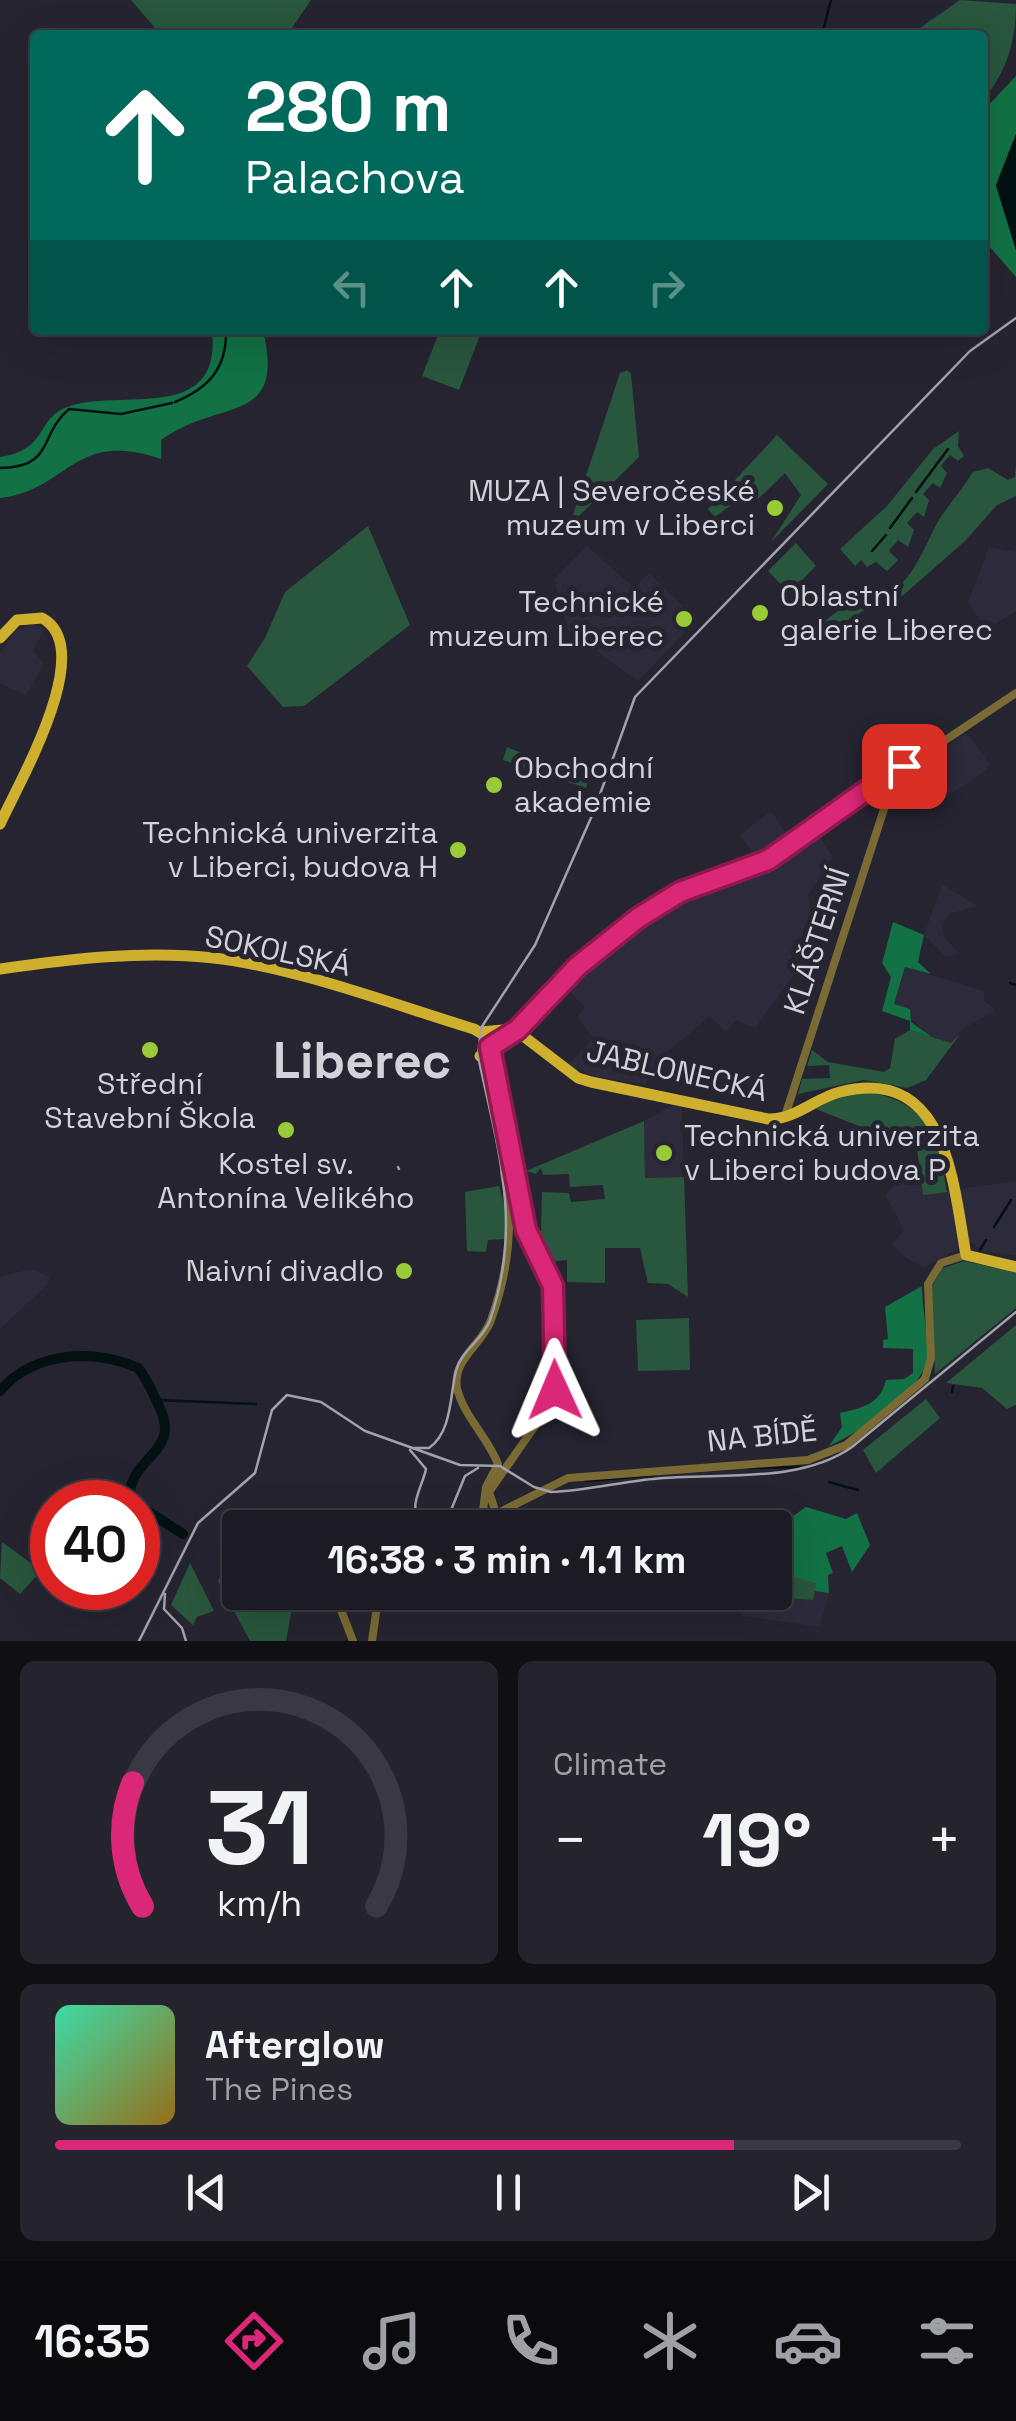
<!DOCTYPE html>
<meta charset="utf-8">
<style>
body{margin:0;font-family:"Space Grotesk",sans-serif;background:#25242c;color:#f1f3f6;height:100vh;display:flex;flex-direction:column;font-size:38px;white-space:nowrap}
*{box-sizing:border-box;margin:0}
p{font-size:32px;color:#a0a1a6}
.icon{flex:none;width:55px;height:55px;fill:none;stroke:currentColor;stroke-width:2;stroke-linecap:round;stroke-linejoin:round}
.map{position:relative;height:1641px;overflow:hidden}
.details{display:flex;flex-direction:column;gap:20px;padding:20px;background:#0f0f14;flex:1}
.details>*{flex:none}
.banner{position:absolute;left:30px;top:30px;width:958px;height:305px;border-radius:10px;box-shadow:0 10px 40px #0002,0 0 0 2px #3a3941;background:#00695c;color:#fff;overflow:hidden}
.speed{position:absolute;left:30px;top:1480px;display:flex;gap:20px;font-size:50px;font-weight:700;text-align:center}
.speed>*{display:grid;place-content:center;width:130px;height:130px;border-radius:50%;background:#1c1b24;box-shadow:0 10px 40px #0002,0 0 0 2px #3a3941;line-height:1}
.speed .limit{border:15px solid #d22;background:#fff;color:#111}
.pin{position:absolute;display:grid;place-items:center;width:85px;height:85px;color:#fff;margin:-42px;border-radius:20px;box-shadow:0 5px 15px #0006}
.me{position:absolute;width:110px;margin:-55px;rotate:359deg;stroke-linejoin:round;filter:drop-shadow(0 0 8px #0008)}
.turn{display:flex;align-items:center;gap:35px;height:210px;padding:0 50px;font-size:45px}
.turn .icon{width:130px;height:130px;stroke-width:2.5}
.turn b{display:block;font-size:70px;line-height:85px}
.lanes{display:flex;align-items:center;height:95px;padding:0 50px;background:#0003;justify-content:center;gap:50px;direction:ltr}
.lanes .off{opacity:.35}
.big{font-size:75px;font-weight:800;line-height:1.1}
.details .card{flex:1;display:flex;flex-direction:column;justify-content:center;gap:15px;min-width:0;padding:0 35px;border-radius:15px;background:#25242c}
.details .dial{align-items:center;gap:0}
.dial svg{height:260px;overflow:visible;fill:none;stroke:#3a3941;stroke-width:7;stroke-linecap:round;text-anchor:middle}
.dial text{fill:#f1f3f6;stroke:none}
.song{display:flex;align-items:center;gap:30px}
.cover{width:120px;height:120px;border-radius:15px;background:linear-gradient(135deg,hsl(160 70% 55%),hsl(40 70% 35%))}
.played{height:10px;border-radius:5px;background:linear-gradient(90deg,#db2777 75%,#3a3941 75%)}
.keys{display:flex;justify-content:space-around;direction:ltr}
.heat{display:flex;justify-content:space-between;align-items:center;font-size:55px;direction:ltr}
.details .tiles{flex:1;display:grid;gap:20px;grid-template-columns:1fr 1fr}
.card:last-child{grid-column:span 2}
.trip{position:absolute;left:222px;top:1510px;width:570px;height:100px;border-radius:10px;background:#1c1b24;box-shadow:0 10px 40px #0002,0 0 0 2px #3a3941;font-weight:800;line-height:100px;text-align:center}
.tabs{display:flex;height:160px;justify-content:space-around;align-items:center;background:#0b0b0e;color:#a0a1a6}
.tabs .icon{width:70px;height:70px}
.tabs .on{color:#db2777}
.tabs b{font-size:45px;color:#f1f3f6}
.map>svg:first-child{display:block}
.built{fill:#2d2a3c}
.green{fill:#28573d}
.forest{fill:#127145}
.water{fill:#031112}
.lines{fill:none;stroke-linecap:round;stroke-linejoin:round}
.stream{stroke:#031112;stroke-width:2.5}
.river{stroke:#031112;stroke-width:10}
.minor{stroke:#7a6b35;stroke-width:8}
.major{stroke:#cfb02e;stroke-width:11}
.tram{stroke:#a2a2aa;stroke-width:2.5}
.route-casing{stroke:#8e194d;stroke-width:25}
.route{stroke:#db2777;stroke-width:18}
.poi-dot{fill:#98cb37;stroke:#262430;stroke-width:4}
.labels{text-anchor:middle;stroke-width:10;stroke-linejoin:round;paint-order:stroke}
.poi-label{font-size:30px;fill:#d2d2d9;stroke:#262430;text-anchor:end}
.street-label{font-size:30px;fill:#d2d2d9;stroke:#262430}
.town-label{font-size:50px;font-weight:bold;fill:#d2d2d9;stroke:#262430}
</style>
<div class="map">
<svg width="1016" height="1641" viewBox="0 0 1016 1641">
<rect width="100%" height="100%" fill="#262430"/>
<path class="built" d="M587,546L634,588L649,573L697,620L638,681L568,630L554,579Z
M989,547L1016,552V611L987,629L968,603Z
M35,624L45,629L33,651L44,664L26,695L0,683V653L16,630Z
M966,733L990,763L987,770L932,806L894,794L901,776Z
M771,811L788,836L757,858L740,835Z
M818,835L833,857L808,895L816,939L813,949L755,1028L736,1020L726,1032L710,1016L658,1060L645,1085L594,1076L568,1065L594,1038L577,1018L585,1007L564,986L575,973L671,901L772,867Z
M942,884L977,906L949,914L942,927L946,940L959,953L946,957L924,935Z
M905,967L984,991V1001L996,1010L963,1029L951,1043L932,1037L894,1004Z
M673,1105L682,1107L684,1177L645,1178L644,1121Z
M899,1180L923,1184V1194L1016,1181V1256L982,1251L971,1242L924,1268L908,1259L891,1246L904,1230L885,1195Z
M30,1269L50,1277L47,1285L0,1329V1277Z
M815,1591L829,1593L820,1627L742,1616L739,1594L812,1600Z"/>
<path class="green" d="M131,0H311L287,35H161Z
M960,0L1016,4C1016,40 1007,72 983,100L982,35H910Z
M440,330H482L459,390L422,376Z
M627,370L631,374L639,457L578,517L573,515L620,373Z
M959,431L958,446L964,456L958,461L950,455L941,466L947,473L940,488L933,483L923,494L929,500L924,517L917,512L907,523L914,530L908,547L898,540L889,551L898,560L887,571L876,562L867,567L861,560L855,566L840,549L887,506L933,449Z
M777,435L828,484L771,542L801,495L785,473L757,500L748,492L715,517L708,509Z
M1016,464V496L997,505L965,541L892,605L867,609L829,631L822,623L865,590L880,597C913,587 925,543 940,518C951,502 963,488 973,472L988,468L1008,480L1015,477Z
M368,526L410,625L304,706L283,707L247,666L265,638L285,592Z
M796,543L816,566L789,593L768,571Z
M507,747L588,780L586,788L503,760Z
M910,1030L951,1043L961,1033L926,1080L907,1088L864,1080L798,1094L802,1079L830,1078L829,1065L807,1066L812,1050L828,1062L884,1072L890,1068L895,1039Z
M867,1092C928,1102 938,1136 947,1192L923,1195L916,1141L897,1130L884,1136L816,1109L830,1099Z
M644,1121L645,1178L684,1177L688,1297L668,1284L648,1283L640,1248H605V1283L567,1282V1260L547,1262L530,1231H541L542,1192L569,1193L571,1202L605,1199L603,1185L570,1187L569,1174L543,1175L541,1168L536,1174L526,1171Z
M499,1186L505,1208V1239L488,1240L486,1252L467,1251L465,1192Z
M964,1261L1016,1272V1308L935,1374L931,1288L943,1268Z
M689,1318L690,1370L638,1371L636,1320Z
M1016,1325V1405L1007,1409L982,1388L946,1383Z
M926,1399L940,1418L876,1473L863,1450Z
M2,1542L32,1564L39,1554L48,1563L20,1594L0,1578Z
M785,1544L817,1583L813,1600L739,1594L775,1592V1545Z
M190,1563L214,1611L197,1617L193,1625L171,1605Z
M223,1570L240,1577V1592L288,1593L293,1602L286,1641H250L218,1581Z"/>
<path class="forest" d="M1016,76V134L996,186L1016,250V277L983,239L982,112Z
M212,330H263C286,427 220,397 161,440V459C73,429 68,491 0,498V457C48,450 36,420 65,408C114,386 223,428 212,330Z
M893,922L924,935L918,962L931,974L905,967L894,1004L910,1009L911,1022L932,1037L910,1030V1021L882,1011L891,977L882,963Z
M922,1286C922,1310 929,1334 927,1358C924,1390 857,1434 829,1446L842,1427L840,1413C861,1408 880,1405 886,1380L904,1379L913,1373V1349L883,1348V1340L888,1339L885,1307Z
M806,1507L846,1519L857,1513L870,1545L852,1572L842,1546L826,1553L833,1573L828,1575L829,1593L815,1591L816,1583L786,1575L785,1545H775V1529Z"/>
<path class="water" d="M1016,134V250L996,185Z"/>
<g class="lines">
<path class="stream" d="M822,35L831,0
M175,402C209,388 227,368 226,330
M0,468C55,467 38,435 69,409L121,414L172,403
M916,492L948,449
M890,528L912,498
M872,551L886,535
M1010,983L1016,985
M994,1227L1011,1200
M980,1250L986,1240
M952,1392L953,1386
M157,1400L256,1404
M745,1468L799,1467
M586,1481L656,1475
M829,1482L858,1490"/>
<path class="river" d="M0,1391C33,1352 92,1348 138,1368C147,1379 152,1391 158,1404C183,1453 133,1453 129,1496L134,1502
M138,1505L183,1534"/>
<path class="minor" d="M517,1030L578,966L638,918L681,892L767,859L1016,693
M490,1047L526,1230L553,1287L555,1390L553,1400L489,1492L494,1507
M785,1116L894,778
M483,1510L486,1487L498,1464C488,1438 463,1415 457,1388C452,1359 483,1344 491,1320C508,1273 514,1222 504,1173
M500,1512L568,1478L808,1460L846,1445L925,1379L931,1358L928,1284L941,1263L966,1255
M465,1528L484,1509
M473,1528L496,1525L500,1512
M334,1592L353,1641
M372,1641L379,1592"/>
<path class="major" d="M0,638L17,620L42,618C98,648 19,782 0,824
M0,969C70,959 143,950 214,958C295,967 395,1005 474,1029L484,1035L490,1047
M481,1032L514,1029L578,1078L591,1082L768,1119C795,1120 815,1098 840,1092C947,1065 953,1183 966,1255L1016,1267
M480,1056L517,1030"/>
<path class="tram" d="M398,1167L399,1169
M345,1171L346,1168
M412,1448H429C452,1432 450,1395 456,1371C461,1350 483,1340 490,1320C523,1225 498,1150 478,1056L481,1028L535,945L594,811L635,697L970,351L1016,318
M410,1450L426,1469C422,1489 404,1511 426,1524L449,1515L465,1476L478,1468
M165,1594L164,1609L182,1628L186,1641
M139,1641L198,1523L255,1473L272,1410L287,1395L321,1402L365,1431L460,1465L500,1466L534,1487L551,1492C585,1491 619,1482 653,1479C716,1472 798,1485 852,1447L1016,1312"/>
</g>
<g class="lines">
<defs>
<path id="route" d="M555,1390L553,1286L526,1230L490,1047L517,1030L578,966L638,918L680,892L768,860L881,780L894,778L904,766"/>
</defs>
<use href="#route" class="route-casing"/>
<use href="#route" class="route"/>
</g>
<g class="poi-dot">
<circle cx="775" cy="508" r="10"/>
<circle cx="760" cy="613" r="10"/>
<circle cx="684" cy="619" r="10"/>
<circle cx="494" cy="785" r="10"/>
<circle cx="458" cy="850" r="10"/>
<circle cx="150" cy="1050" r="10"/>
<circle cx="286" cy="1130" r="10"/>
<circle cx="664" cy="1153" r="10"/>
<circle cx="404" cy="1271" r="10"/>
</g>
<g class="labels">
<g class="poi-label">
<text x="755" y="501">MUZA | Severočeské<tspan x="755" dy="34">muzeum v Liberci</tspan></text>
<text x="780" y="606" text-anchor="start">Oblastní<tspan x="780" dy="34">galerie Liberec</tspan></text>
<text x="664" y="612">Technické<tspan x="664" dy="34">muzeum Liberec</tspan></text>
<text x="514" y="778" text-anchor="start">Obchodní<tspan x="514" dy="34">akademie</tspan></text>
<text x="438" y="843">Technická univerzita<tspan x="438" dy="34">v Liberci, budova H</tspan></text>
<text x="150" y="1094" text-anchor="middle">Střední<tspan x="150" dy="34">Stavební Škola</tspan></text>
<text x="684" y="1146" text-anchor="start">Technická univerzita<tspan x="684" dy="34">v Liberci budova P</tspan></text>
<text x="286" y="1174" text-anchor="middle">Kostel sv.<tspan x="286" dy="34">Antonína Velikého</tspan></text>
<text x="384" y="1281">Naivní divadlo</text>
</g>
<g class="street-label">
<text transform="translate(817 941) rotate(-72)" y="10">KLÁŠTERNÍ</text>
<text transform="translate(278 951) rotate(12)" y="10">SOKOLSKÁ</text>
<text transform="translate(677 1071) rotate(13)" y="10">JABLONECKÁ</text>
<text transform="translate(762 1436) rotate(-6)" y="10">NA BÍDĚ</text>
</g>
<g class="town-label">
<text x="362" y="1078">Liberec</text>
</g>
</g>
</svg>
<div class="speed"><div class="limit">40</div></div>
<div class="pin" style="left:904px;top:766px;background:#d93025"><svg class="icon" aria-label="arrive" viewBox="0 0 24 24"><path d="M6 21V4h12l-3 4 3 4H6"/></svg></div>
<svg class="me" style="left:555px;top:1390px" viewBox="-20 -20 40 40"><path d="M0-17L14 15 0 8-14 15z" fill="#db2777" stroke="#fff" stroke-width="4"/></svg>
<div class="trip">16:38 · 3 min · 1.1 km</div>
<div class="banner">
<div class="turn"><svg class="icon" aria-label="ahead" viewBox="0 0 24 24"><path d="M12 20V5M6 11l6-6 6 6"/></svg><div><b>280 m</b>Palachova</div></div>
<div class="lanes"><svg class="icon off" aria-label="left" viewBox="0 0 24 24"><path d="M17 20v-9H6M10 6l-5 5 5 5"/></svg><svg class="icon" aria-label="ahead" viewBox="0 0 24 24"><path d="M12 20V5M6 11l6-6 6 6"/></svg><svg class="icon" aria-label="ahead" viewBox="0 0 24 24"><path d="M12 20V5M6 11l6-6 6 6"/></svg><svg class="icon off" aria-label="right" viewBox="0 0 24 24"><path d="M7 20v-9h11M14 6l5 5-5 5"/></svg></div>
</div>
</div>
<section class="details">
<div class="tiles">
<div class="card dial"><svg viewBox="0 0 100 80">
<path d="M14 69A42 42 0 1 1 86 69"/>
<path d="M14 69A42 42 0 0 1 11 31" stroke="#db2777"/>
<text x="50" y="56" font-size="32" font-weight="700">31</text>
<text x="50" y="72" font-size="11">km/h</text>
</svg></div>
<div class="card"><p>Climate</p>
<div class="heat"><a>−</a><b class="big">19°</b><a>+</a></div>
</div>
<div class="card">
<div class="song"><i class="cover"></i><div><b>Afterglow</b><p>The Pines</p></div></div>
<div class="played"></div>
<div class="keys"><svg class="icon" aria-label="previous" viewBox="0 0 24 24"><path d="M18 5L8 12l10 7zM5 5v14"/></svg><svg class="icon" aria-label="pause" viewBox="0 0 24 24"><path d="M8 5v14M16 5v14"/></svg><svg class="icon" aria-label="next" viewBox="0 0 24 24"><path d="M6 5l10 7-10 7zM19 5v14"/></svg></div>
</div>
</div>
</section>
<nav class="tabs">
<b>16:35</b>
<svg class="icon on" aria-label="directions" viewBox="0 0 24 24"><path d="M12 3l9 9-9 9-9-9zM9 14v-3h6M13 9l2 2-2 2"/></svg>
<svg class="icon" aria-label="music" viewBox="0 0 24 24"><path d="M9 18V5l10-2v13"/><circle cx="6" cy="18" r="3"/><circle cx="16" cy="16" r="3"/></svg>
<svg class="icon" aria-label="phone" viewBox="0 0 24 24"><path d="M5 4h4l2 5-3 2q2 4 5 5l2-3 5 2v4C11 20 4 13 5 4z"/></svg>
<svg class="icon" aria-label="climate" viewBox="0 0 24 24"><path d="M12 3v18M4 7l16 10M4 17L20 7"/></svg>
<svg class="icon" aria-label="car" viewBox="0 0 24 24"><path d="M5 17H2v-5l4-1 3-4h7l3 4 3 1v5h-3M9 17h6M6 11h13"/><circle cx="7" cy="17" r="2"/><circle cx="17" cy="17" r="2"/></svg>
<svg class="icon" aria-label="filters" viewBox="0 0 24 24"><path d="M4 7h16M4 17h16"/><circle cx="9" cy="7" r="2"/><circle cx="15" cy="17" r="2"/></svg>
</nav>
